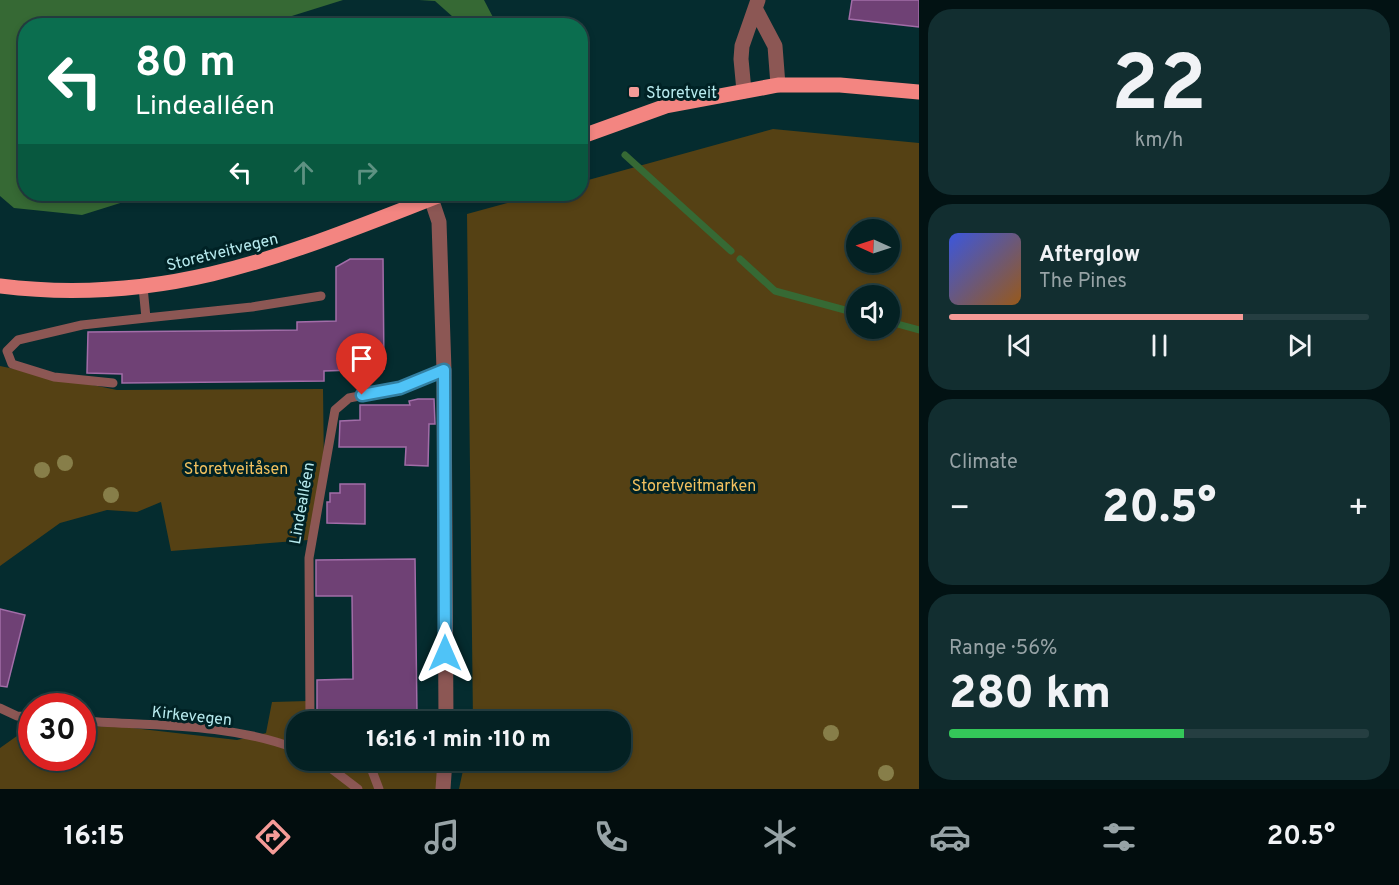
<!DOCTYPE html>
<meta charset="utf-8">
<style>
body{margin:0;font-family:Overpass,sans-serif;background:#122e30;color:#f1f3f6;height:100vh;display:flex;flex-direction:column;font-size:22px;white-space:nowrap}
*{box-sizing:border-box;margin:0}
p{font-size:20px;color:#97a3a6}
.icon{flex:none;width:33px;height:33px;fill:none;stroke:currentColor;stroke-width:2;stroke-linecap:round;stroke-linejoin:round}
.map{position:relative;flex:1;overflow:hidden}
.details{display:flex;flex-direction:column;gap:9px;padding:9px;background:#021213;width:480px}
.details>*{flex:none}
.hud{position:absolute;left:18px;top:18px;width:570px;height:183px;border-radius:24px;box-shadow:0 3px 9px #0003,0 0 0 2px #253e41;background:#0b6e4f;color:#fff;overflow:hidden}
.needle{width:39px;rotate:273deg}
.controls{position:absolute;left:846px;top:219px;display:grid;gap:12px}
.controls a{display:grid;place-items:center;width:54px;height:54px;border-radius:50%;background:#042123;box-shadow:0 3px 9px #0003,0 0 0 2px #253e41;font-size:30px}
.speed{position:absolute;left:18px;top:693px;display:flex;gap:12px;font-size:30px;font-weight:700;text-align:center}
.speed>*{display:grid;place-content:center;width:78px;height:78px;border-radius:50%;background:#042123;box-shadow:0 3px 9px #0003,0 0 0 2px #253e41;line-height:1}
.speed .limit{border:9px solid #d22;background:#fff;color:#111}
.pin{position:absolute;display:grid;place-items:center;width:51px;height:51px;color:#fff;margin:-62px -26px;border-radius:50% 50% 50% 0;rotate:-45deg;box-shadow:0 0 6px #0007}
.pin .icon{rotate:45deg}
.me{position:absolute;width:66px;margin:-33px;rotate:0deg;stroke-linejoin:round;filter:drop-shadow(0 0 4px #0008)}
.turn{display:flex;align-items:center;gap:21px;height:126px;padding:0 18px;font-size:27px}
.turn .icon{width:78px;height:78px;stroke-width:2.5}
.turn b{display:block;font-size:42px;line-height:51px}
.lanes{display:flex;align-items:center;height:57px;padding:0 18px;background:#0003;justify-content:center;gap:30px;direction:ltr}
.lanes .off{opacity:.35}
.big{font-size:45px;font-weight:800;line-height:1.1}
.details .widget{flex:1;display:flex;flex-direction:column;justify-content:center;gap:9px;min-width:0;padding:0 21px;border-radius:24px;background:#122e30}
.details .dial{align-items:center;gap:0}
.dial b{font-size:78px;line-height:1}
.song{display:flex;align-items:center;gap:18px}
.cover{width:72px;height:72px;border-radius:9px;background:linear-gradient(135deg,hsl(230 70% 55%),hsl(30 70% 35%))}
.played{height:6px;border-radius:3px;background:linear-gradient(90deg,#f59b97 70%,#253e41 70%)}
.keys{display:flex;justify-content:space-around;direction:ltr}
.heat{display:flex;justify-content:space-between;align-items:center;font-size:33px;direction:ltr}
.charge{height:9px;border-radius:4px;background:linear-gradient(90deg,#34c759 56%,#253e41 0)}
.trip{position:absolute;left:286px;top:711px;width:345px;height:60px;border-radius:24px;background:#042123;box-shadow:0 3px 9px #0003,0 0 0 2px #253e41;font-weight:800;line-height:60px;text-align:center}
.menu{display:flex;height:96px;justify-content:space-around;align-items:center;background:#020d0e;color:#97a3a6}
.menu .icon{width:42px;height:42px}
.menu .on{color:#f59b97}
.menu b{font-size:27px;color:#f1f3f6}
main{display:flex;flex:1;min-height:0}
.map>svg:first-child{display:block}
.green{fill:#554114;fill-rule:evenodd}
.water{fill:#366934}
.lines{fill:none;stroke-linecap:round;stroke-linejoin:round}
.stream{stroke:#366934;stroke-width:7}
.building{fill:#6f4175;stroke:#a26da8;stroke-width:1.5}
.service{stroke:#8c5754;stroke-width:9}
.minor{stroke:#8c5754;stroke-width:15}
.primary{stroke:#f38581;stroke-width:15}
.tree{fill:#877e49}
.route-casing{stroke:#337fa1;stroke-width:15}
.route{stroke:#4fc3f7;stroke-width:10}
.poi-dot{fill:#f59b97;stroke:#002225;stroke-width:2}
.labels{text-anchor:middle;stroke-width:6;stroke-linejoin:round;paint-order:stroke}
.poi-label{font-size:16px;fill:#b8ebef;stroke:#002225;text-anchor:start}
.street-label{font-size:16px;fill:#b8ebef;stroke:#002225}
.park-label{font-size:16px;fill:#f2c15f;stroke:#002225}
</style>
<main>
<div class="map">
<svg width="919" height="789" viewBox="0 0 919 789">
<rect width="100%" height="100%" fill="#052c2f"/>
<path class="green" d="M773,129L919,143V789H459L465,761L621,760V722L473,721L467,214L540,194H580L581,182ZM856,230H890V262H856ZM856,296H890V328H856Z
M0,366L117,390L323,389L324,471L308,540L171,551L161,502L137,512L107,510L60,523L0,566Z
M308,701L310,721L297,722V760L444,761L445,789H0V748L31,726L32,758H82L83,726L124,727L237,740L266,733L272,702Z"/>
<path class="water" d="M0,0H343L263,25L26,26V194H149L82,215L14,208L0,196Z
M419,0H484L497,25H462L435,1Z"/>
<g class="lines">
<path class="stream" d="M625,155L731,251
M740,259L775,291L856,313
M890,322L919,330"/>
</g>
<path class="building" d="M852,0H919V27L849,19Z
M350,259H383L384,369L324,371V381L122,383V374L87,373L88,332L297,330V322L336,321V267Z
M418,399H434L435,424H429L428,466L405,465L406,447H339L340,421L360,420V405H410L409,401Z
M340,484H365V524L327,523V502H330V493H340Z
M415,559L417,715L317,716V680L353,679L352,596H316V560Z
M0,609L25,615L7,687L0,686Z"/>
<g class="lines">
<path class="service" d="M146,318L252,307L321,296
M113,383L54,377L12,364L7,351L18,340L82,325L146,318L143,287
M0,708L17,716L32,717
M82,721C153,726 230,723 297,749
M313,722L310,720L309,558L335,410L349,398L400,388L444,370
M320,760L358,789
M362,760L371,768L379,789"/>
<path class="minor" d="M756,10L775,46L778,85
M744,91L741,59L742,46L758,0
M431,198L439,222L444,370L446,722
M443,789L445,760"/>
<path class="primary" d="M580,137L666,106L778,85H840L919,92
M0,286C169,307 290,253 443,194"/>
</g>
<g class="tree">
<circle cx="65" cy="463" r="8"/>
<circle cx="42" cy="470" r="8"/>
<circle cx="111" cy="495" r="8"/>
<circle cx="831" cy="733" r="8"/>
<circle cx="886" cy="773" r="8"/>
</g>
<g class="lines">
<defs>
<path id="route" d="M362,395L400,388L444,370L445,653"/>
</defs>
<use href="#route" class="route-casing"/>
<use href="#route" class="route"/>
</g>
<rect class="poi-dot" x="628" y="86" width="12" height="12" rx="3"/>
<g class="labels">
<g class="poi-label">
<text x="646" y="98">Storetveit</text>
</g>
<g class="street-label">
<text transform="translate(222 251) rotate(-14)" y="6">Storetveitvegen</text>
<text transform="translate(301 503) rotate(-80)" y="6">Lindealléen</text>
<text transform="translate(192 715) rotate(6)" y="6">Kirkevegen</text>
</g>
<g class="park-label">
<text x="236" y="474">Storetveitåsen</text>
<text x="694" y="491">Storetveitmarken</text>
</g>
</g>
</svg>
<div class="controls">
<a><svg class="needle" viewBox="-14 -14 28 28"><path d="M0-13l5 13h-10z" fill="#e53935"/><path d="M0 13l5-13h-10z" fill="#97a3a6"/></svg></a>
<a><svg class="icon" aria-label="sound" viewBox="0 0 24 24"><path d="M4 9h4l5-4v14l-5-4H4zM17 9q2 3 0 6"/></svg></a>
</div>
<div class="speed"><div class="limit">30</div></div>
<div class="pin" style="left:362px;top:395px;background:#d93025"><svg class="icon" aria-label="arrive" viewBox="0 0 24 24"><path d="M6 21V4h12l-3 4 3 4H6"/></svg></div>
<svg class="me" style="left:445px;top:653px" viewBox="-20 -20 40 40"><path d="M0-17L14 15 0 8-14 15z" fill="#4fc3f7" stroke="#fff" stroke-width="4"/></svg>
<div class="trip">16:16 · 1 min · 110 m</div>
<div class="hud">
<div class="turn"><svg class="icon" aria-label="left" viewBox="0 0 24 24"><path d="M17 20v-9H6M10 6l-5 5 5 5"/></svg><div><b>80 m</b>Lindealléen</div></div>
<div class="lanes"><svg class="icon" aria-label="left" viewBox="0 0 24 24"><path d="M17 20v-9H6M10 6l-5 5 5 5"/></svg><svg class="icon off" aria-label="ahead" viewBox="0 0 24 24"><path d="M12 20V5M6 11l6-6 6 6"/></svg><svg class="icon off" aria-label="right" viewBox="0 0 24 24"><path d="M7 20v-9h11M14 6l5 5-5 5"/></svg></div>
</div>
</div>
<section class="details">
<div class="widget dial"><b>22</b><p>km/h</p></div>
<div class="widget">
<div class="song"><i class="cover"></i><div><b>Afterglow</b><p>The Pines</p></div></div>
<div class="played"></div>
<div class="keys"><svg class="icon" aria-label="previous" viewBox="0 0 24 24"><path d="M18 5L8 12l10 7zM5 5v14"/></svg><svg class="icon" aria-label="pause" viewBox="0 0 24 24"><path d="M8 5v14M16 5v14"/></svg><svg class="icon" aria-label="next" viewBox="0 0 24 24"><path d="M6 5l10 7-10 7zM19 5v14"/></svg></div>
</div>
<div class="widget"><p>Climate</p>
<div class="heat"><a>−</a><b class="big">20.5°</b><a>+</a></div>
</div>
<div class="widget"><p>Range · 56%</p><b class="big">280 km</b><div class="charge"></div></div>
</section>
</main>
<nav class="menu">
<b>16:15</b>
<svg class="icon on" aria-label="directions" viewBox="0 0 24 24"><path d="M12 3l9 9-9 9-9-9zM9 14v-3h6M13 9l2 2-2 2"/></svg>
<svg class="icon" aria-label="music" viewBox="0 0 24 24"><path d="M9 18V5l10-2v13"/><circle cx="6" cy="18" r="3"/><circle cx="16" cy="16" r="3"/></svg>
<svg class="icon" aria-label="phone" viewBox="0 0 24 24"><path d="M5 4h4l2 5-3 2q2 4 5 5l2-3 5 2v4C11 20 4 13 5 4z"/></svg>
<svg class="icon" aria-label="climate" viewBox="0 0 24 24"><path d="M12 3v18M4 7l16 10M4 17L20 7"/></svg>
<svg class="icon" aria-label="car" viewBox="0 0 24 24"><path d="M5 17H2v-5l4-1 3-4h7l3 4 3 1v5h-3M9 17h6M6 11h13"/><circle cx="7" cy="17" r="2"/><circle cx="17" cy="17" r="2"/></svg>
<svg class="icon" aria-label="filters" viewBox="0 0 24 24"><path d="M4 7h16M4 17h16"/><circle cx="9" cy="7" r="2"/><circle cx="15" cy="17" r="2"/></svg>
<b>20.5°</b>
</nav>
